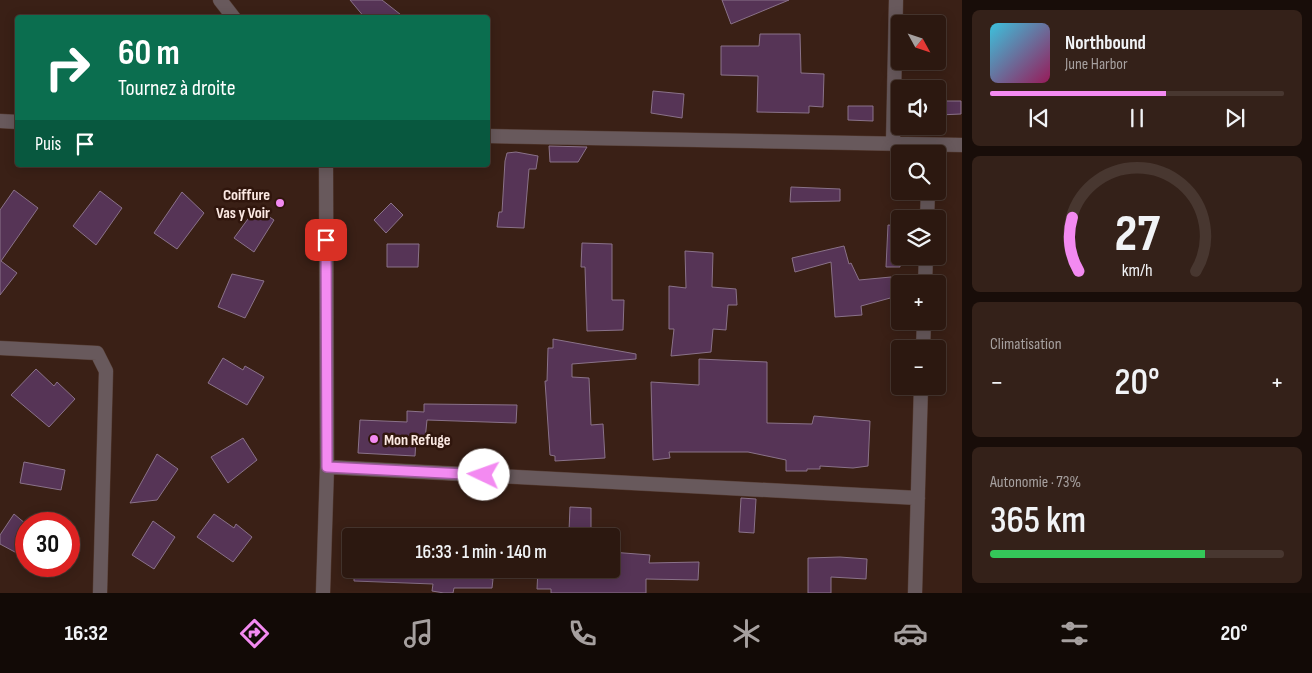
<!DOCTYPE html>
<html lang="fr">
<meta charset="utf-8">
<style>
body{margin:0;font-family:"Sofia Sans Condensed",sans-serif;background:#342119;color:#f1f3f6;height:100vh;display:flex;flex-direction:column;font-size:19px;white-space:nowrap}
*{box-sizing:border-box;margin:0}
p{font-size:16px;color:#a6a09f}
.icon{flex:none;width:28px;height:28px;fill:none;stroke:currentColor;stroke-width:2;stroke-linecap:round;stroke-linejoin:round}
.map{position:relative;flex:1;overflow:hidden}
.details{display:flex;flex-direction:column;gap:10px;padding:10px;background:#180d09;width:350px}
.details>*{flex:none}
.banner{position:absolute;left:15px;top:15px;width:475px;height:152px;border-radius:5px;box-shadow:0 2px 12px #0003,0 0 0 1px #483730;background:#0b6e4f;color:#fff;overflow:hidden}
.needle{width:32px;rotate:130deg}
.fabs{position:absolute;left:891px;top:15px;display:grid;gap:10px}
.fabs a{display:grid;place-items:center;width:55px;height:55px;border-radius:5px;background:#2c1810;box-shadow:0 2px 12px #0003,0 0 0 1px #483730;font-size:25px}
.speed{position:absolute;left:15px;top:512px;display:flex;gap:10px;font-size:25px;font-weight:700;text-align:center}
.speed>*{display:grid;place-content:center;width:65px;height:65px;border-radius:50%;background:#2c1810;box-shadow:0 2px 12px #0003,0 0 0 1px #483730;line-height:1}
.speed .limit{border:8px solid #d22;background:#fff;color:#111}
.pin{position:absolute;display:grid;place-items:center;width:42px;height:42px;color:#fff;margin:-21px;border-radius:10px;box-shadow:0 2px 8px #0006}
.me{position:absolute;width:55px;margin:-28px;rotate:273deg;stroke-linejoin:round;filter:drop-shadow(0 0 4px #0008)}
.turn{display:flex;align-items:center;gap:18px;height:105px;padding:0 20px;font-size:22px}
.turn .icon{width:65px;height:65px;stroke-width:2.5}
.turn b{display:block;font-size:35px;line-height:42px}
.then{display:flex;align-items:center;height:48px;padding:0 20px;background:#0003;gap:10px;font-size:19px}
.big{font-size:38px;font-weight:600;line-height:1.1}
.details .tile{flex:1;display:flex;flex-direction:column;justify-content:center;gap:8px;min-width:0;padding:0 18px;border-radius:8px;background:#342119}
.details .dial{align-items:center;gap:0}
.dial svg{height:130px;overflow:visible;fill:none;stroke:#483730;stroke-width:7;stroke-linecap:round;text-anchor:middle}
.dial text{fill:#f1f3f6;stroke:none}
.song{display:flex;align-items:center;gap:15px}
.cover{width:60px;height:60px;border-radius:8px;background:linear-gradient(135deg,hsl(190 70% 55%),hsl(330 70% 35%))}
.played{height:5px;border-radius:2px;background:linear-gradient(90deg,#f38af1 60%,#483730 60%)}
.keys{display:flex;justify-content:space-around;direction:ltr}
.heat{display:flex;justify-content:space-between;align-items:center;font-size:28px;direction:ltr}
.charge{height:8px;border-radius:4px;background:linear-gradient(90deg,#34c759 73%,#483730 0)}
.trip{position:absolute;left:342px;top:528px;width:278px;height:50px;border-radius:5px;background:#2c1810;box-shadow:0 2px 12px #0003,0 0 0 1px #483730;font-weight:600;line-height:50px;text-align:center}
.dock{display:flex;height:80px;justify-content:space-around;align-items:center;background:#120a06;color:#a6a09f}
.dock .icon{width:35px;height:35px}
.dock .active{color:#f38af1}
.dock b{font-size:22px;color:#f1f3f6}
main{display:flex;flex:1;min-height:0}
.map>svg:first-child{display:block}
.building{fill:#563456;stroke:#8a7289}
.lines{fill:none;stroke-linecap:round;stroke-linejoin:round}
.minor-casing{stroke:#553c33;stroke-width:15}
.minor{stroke:#68595c;stroke-width:14}
.route-casing{stroke:#9e5a9d;stroke-width:12}
.route{stroke:#f38af1;stroke-width:9}
.poi-dot{fill:#f38af1;stroke:#30160d;stroke-width:2}
.labels{text-anchor:middle;stroke-width:5;stroke-linejoin:round;paint-order:stroke}
.poi-label{font-size:16px;font-weight:bold;fill:#fce9e3;stroke:#30160d;text-anchor:end}
</style>
<main>
<div class="map">
<svg width="962" height="593" viewBox="0 0 962 593">
<rect width="100%" height="100%" fill="#3a2016"/>
<path class="building" d="M350,0H382L405,18H365Z
M722,0H789L731,24Z
M760,34H800L801,73L824,74L823,107L809,106V113L757,112L758,76L721,75V46H759Z
M653,91L684,94L682,118L651,113Z
M938,101H961V114L938,115Z
M848,106H873V121L848,120Z
M549,146L587,147L578,162H550Z
M516,152L538,156L536,169H529L524,228L497,227L499,212H502L505,161L507,153Z
M791,187L840,189V201L790,202Z
M14,190L38,208L1,261L17,273L0,295V210Z
M100,191L122,208L96,245L73,226Z
M182,192L204,213L177,249L154,233Z
M391,203L403,215L386,233L374,220Z
M256,208L274,220L254,252L234,238Z
M888,225L900,226V267H886Z
M582,243L612,244V300H624L623,330L587,331L585,267H581Z
M387,244H419L418,267H387Z
M844,246L849,264L851,263L859,280L891,277L894,297L861,306L862,315L835,317L831,262L795,272L792,258Z
M685,251L713,253L712,287L736,289L737,305H728L726,330L713,329L711,352L671,356L674,329H669V286L686,288Z
M232,274L264,281L245,318L218,307Z
M553,339L636,354V359L572,364V377L589,378L591,425L603,424L605,458L555,461V456L550,455L545,381H547L548,348H553Z
M223,358L243,370L245,366L264,377L247,405L208,383Z
M699,359L767,362V423L812,424L814,416L870,421L868,466L853,468L820,466V469H807V471H786V460L748,452H669L670,458L653,460L651,382L699,385Z
M36,369L54,386L57,382L75,399L49,427L11,395Z
M424,404L517,405L516,423L427,420L425,440H416L415,456L358,453L360,420L407,422V411L424,412Z
M243,438L257,460L228,483L211,457Z
M157,454L178,469L157,500L130,503Z
M24,462L65,470L61,490L20,483Z
M741,498L756,499L754,533L739,532Z
M570,507L591,508V532L569,531Z
M14,514L26,524V558L0,544V535Z
M214,514L234,528L236,524L252,537L233,562L197,537Z
M153,521L175,537L154,569L132,555Z
M611,552L650,555L649,563L699,562L698,580L646,579V593H551V589H537L538,569H611Z
M840,557L867,559L866,579L831,577V593H808V558Z
M354,569H420L493,579L492,588H454L453,593H444L432,591L433,584L354,581Z"/>
<g class="lines">
<defs>
<path id="minor" d="M220,0L234,18
M0,121L18,122
M488,136L962,145
M893,143L896,0
M927,219L928,191
M925,284L926,256
M0,348L97,353L106,371L100,593
M923,349L924,321
M327,467L918,498
M323,593L327,467L326,165
M915,593L921,386"/>
</defs>
<use href="#minor" class="minor-casing"/>
<use href="#minor" class="minor"/>
</g>
<g class="lines">
<defs>
<path id="route" d="M326,240L327,467L484,475"/>
</defs>
<use href="#route" class="route-casing"/>
<use href="#route" class="route"/>
</g>
<g class="poi-dot">
<circle cx="280" cy="203" r="5"/>
<circle cx="374" cy="439" r="5"/>
</g>
<g class="labels">
<g class="poi-label">
<text x="270" y="200">Coiffure<tspan x="270" dy="18">Vas y Voir</tspan></text>
<text x="384" y="445" text-anchor="start">Mon Refuge</text>
</g>
</g>
</svg>
<div class="fabs">
<a><svg class="needle" viewBox="-14 -14 28 28"><path d="M0-13l5 13h-10z" fill="#e53935"/><path d="M0 13l5-13h-10z" fill="#a6a09f"/></svg></a>
<a><svg class="icon" aria-label="sound" viewBox="0 0 24 24"><path d="M4 9h4l5-4v14l-5-4H4zM17 9q2 3 0 6"/></svg></a>
<a><svg class="icon" aria-label="search" viewBox="0 0 24 24"><circle cx="10" cy="10" r="6"/><path d="M15 15l6 6"/></svg></a>
<a><svg class="icon" aria-label="layers" viewBox="0 0 24 24"><path d="M12 4l9 5-9 5-9-5zM3 14l9 5 9-5"/></svg></a>
<a>+</a>
<a>−</a>
</div>
<div class="speed"><div class="limit">30</div></div>
<div class="pin" style="left:326px;top:240px;background:#d93025"><svg class="icon" aria-label="arrive" viewBox="0 0 24 24"><path d="M6 21V4h12l-3 4 3 4H6"/></svg></div>
<svg class="me" style="left:484px;top:475px" viewBox="-20 -20 40 40"><circle r="19" fill="#fff"/><path d="M0-13L10 11 0 6-10 11z" fill="#f38af1"/></svg>
<div class="trip">16:33 · 1 min · 140 m</div>
<div class="banner">
<div class="turn"><svg class="icon" aria-label="right" viewBox="0 0 24 24"><path d="M7 20v-9h11M14 6l5 5-5 5"/></svg><div><b>60 m</b>Tournez à droite</div></div>
<div class="then">Puis<svg class="icon" aria-label="arrive" viewBox="0 0 24 24"><path d="M6 21V4h12l-3 4 3 4H6"/></svg></div>
</div>
</div>
<section class="details">
<div class="tile">
<div class="song"><i class="cover"></i><div><b>Northbound</b><p>June Harbor</p></div></div>
<div class="played"></div>
<div class="keys"><svg class="icon" aria-label="previous" viewBox="0 0 24 24"><path d="M18 5L8 12l10 7zM5 5v14"/></svg><svg class="icon" aria-label="pause" viewBox="0 0 24 24"><path d="M8 5v14M16 5v14"/></svg><svg class="icon" aria-label="next" viewBox="0 0 24 24"><path d="M6 5l10 7-10 7zM19 5v14"/></svg></div>
</div>
<div class="tile dial"><svg viewBox="0 0 100 80">
<path d="M14 69A42 42 0 1 1 86 69"/>
<path d="M14 69A42 42 0 0 1 10 36" stroke="#f38af1"/>
<text x="50" y="56" font-size="32" font-weight="700">27</text>
<text x="50" y="72" font-size="11">km/h</text>
</svg></div>
<div class="tile"><p>Climatisation</p>
<div class="heat"><a>−</a><b class="big">20°</b><a>+</a></div>
</div>
<div class="tile"><p>Autonomie · 73%</p><b class="big">365 km</b><div class="charge"></div></div>
</section>
</main>
<nav class="dock">
<b>16:32</b>
<svg class="icon active" aria-label="directions" viewBox="0 0 24 24"><path d="M12 3l9 9-9 9-9-9zM9 14v-3h6M13 9l2 2-2 2"/></svg>
<svg class="icon" aria-label="music" viewBox="0 0 24 24"><path d="M9 18V5l10-2v13"/><circle cx="6" cy="18" r="3"/><circle cx="16" cy="16" r="3"/></svg>
<svg class="icon" aria-label="phone" viewBox="0 0 24 24"><path d="M5 4h4l2 5-3 2q2 4 5 5l2-3 5 2v4C11 20 4 13 5 4z"/></svg>
<svg class="icon" aria-label="climate" viewBox="0 0 24 24"><path d="M12 3v18M4 7l16 10M4 17L20 7"/></svg>
<svg class="icon" aria-label="car" viewBox="0 0 24 24"><path d="M5 17H2v-5l4-1 3-4h7l3 4 3 1v5h-3M9 17h6M6 11h13"/><circle cx="7" cy="17" r="2"/><circle cx="17" cy="17" r="2"/></svg>
<svg class="icon" aria-label="filters" viewBox="0 0 24 24"><path d="M4 7h16M4 17h16"/><circle cx="9" cy="7" r="2"/><circle cx="15" cy="17" r="2"/></svg>
<b>20°</b>
</nav>
